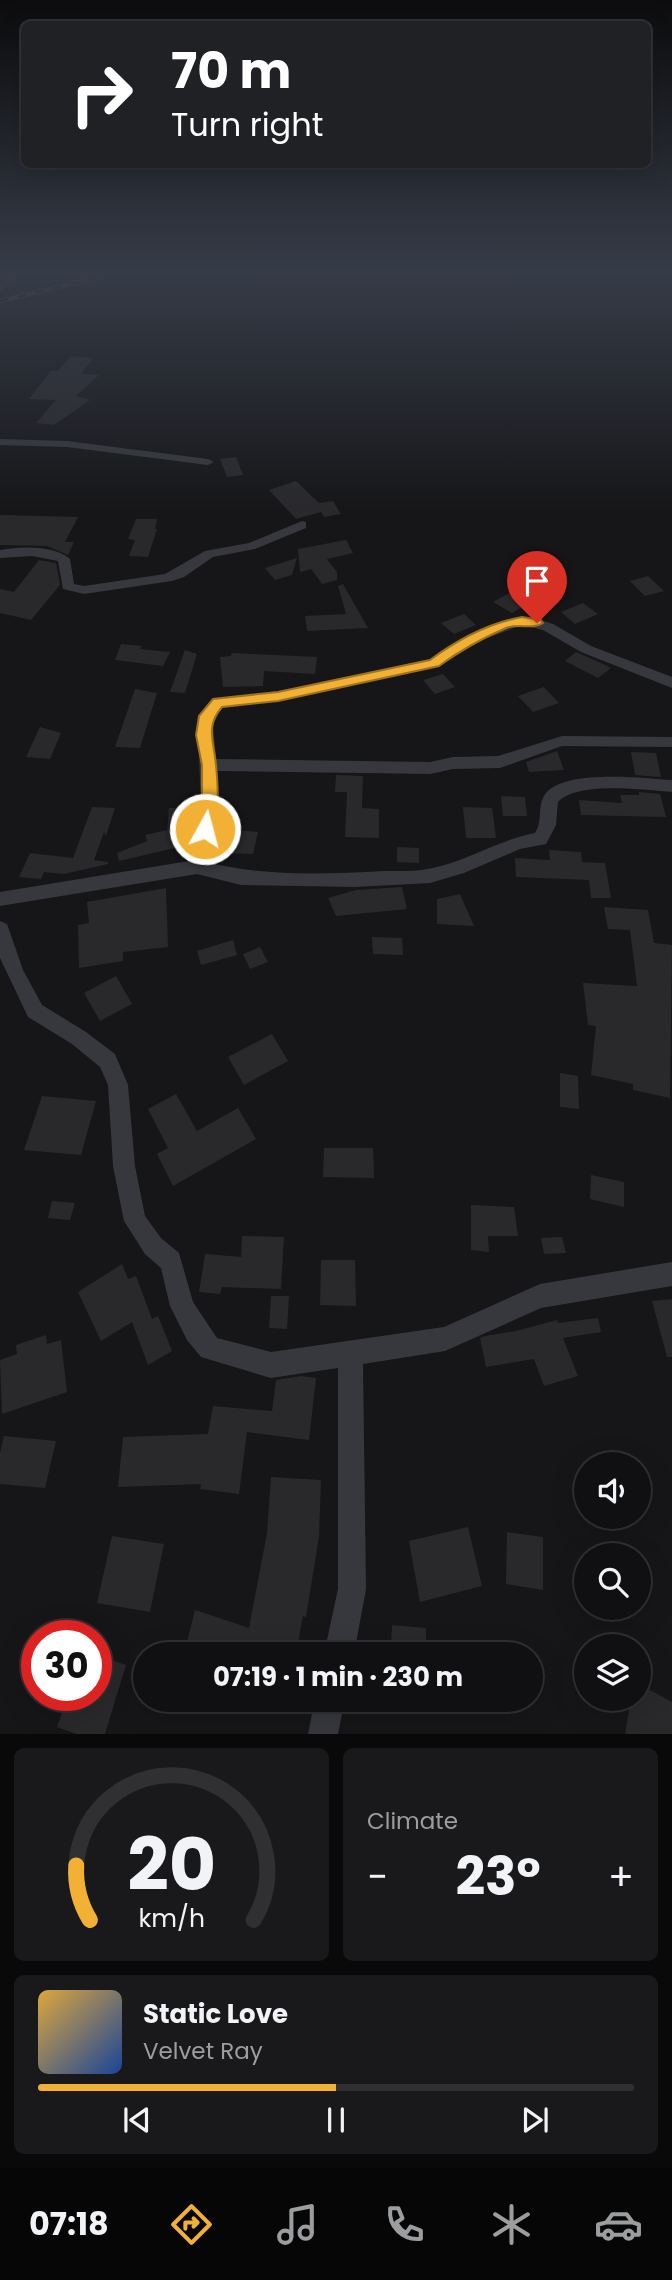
<!DOCTYPE html>
<meta charset="utf-8">
<style>
body{margin:0;font-family:Poppins,sans-serif;background:#19191b;color:#f1f3f6;height:100vh;display:flex;flex-direction:column;font-size:26px;white-space:nowrap}
*{box-sizing:border-box;margin:0}
p{font-size:23px;color:#9c9d9f}
.icon{flex:none;width:38px;height:38px;fill:none;stroke:currentColor;stroke-width:2;stroke-linecap:round;stroke-linejoin:round}
.map{position:relative;height:1734px;overflow:hidden}
.sheet{display:flex;flex-direction:column;gap:14px;padding:14px;background:#09090a;flex:1}
.sheet>*{flex:none}
.banner{position:absolute;left:21px;top:21px;width:630px;height:147px;border-radius:10px;box-shadow:0 7px 28px #0002,0 0 0 2px #303032;background:#202124;color:#fff;overflow:hidden}
.controls{position:absolute;left:574px;top:1452px;display:grid;gap:14px}
.controls a{display:grid;place-items:center;width:77px;height:77px;border-radius:50%;background:#101012;box-shadow:0 7px 28px #0002,0 0 0 2px #303032;font-size:35px}
.speed{position:absolute;left:21px;top:1620px;display:flex;gap:14px;font-size:35px;font-weight:700;text-align:center}
.speed>*{display:grid;place-content:center;width:91px;height:91px;border-radius:50%;background:#101012;box-shadow:0 7px 28px #0002,0 0 0 2px #303032;line-height:1}
.speed .limit{border:10px solid #d22;background:#fff;color:#111}
.pin{position:absolute;display:grid;place-items:center;width:60px;height:60px;color:#fff;margin:-72px -30px;border-radius:50% 50% 50% 0;rotate:-45deg;box-shadow:0 0 7px #0007}
.pin .icon{rotate:45deg}
.me{position:absolute;width:77px;margin:-38px;rotate:7deg;stroke-linejoin:round;filter:drop-shadow(0 0 5px #0008)}
.turn{display:flex;align-items:center;gap:24px;height:147px;padding:0 35px;font-size:32px}
.turn .icon{width:91px;height:91px;stroke-width:2.5}
.turn b{display:block;font-size:49px;line-height:60px}
.big{font-size:52px;font-weight:700;line-height:1.1}
.sheet .tile{flex:1;display:flex;flex-direction:column;justify-content:center;gap:10px;min-width:0;padding:0 24px;border-radius:10px;background:#19191b}
.sheet .dial{align-items:center;gap:0}
.dial svg{height:182px;overflow:visible;fill:none;stroke:#303032;stroke-width:7;stroke-linecap:round;text-anchor:middle}
.dial text{fill:#f1f3f6;stroke:none}
.song{display:flex;align-items:center;gap:21px}
.cover{width:84px;height:84px;border-radius:10px;background:linear-gradient(135deg,hsl(40 70% 55%),hsl(220 70% 35%))}
.played{height:7px;border-radius:4px;background:linear-gradient(90deg,#f2b134 50%,#303032 50%)}
.keys{display:flex;justify-content:space-around;direction:ltr}
.heat{display:flex;justify-content:space-between;align-items:center;font-size:38px;direction:ltr}
.sheet .tiles{flex:1;display:grid;gap:14px;grid-template-columns:1fr 1fr}
.tile:last-child{grid-column:span 2}
.trip{position:absolute;left:133px;top:1642px;width:410px;height:70px;border-radius:35px;background:#101012;box-shadow:0 7px 28px #0002,0 0 0 2px #303032;font-weight:700;line-height:70px;text-align:center}
.tabs{display:flex;height:112px;justify-content:space-around;align-items:center;background:#060607;color:#9c9d9f}
.tabs .icon{width:49px;height:49px}
.tabs .active{color:#f2b134}
.tabs b{font-size:32px;color:#f1f3f6}
.map>svg:first-child{display:block}
.building{fill:#29292c}
.lines{fill:none;stroke-linecap:round;stroke-linejoin:round}
.street{fill:#37383d;fill-rule:evenodd}
.rail-casing{stroke:#4a4c52;stroke-width:4.5}
.rail{stroke:#111113;stroke-width:2.5;stroke-dasharray:9;stroke-linecap:butt}
.route{fill:#f2b134;stroke:#9d7322;stroke-width:2}
</style>
<div class="map">
<svg width="672" height="1734" viewBox="0 0 672 1734">
<rect width="100%" height="100%" fill="#161618"/>
<path class="building" d="M71,356L93,358L81,374L99,375L76,396L90,400L54,425L36,423L56,400L29,399L51,371H58Z
M236,457L243,475L227,477L220,459Z
M296,481L319,503L333,501L341,514L324,517L321,512L296,519L269,490Z
M0,515L78,517L65,542H74L68,555L47,546L0,545Z
M136,519H157L155,529H157L148,557L129,556L135,540L128,539Z
M346,540L353,553L327,559L337,572V580L322,584L311,569L300,572L298,549Z
M297,558L292,575L275,580L265,568Z
M39,560L56,563L60,585L31,620L0,613V589L14,592Z
M648,576L664,591L645,596L630,581Z
M529,582L546,593L512,613L493,602Z
M343,584L368,628L307,631L305,616L346,614L338,586Z
M583,603L598,614L575,624L561,612Z
M464,614L476,625L454,634L441,623Z
M121,644L142,646L140,649L170,652L163,666L115,660Z
M185,650L197,654L185,693L170,692Z
M576,652L601,663L611,668L598,678L565,661Z
M232,653L317,657L315,674L264,671L263,686L223,687L220,657L231,656Z
M443,674L455,687L435,694L423,680Z
M544,687L559,703L533,712L518,696Z
M135,689L157,693L140,748L115,747Z
M40,727L61,733L50,759L26,757Z
M557,751L564,770L529,772L526,762Z
M631,752L656,753L661,777L635,775Z
M336,775L363,776L362,808L379,809V838L345,837L347,792H335Z
M639,792L660,794L666,817L581,815L579,800L622,803L620,795H639Z
M501,796L525,797L527,816H503Z
M92,807L115,808L106,836L104,832L94,860L108,862V864L64,874L44,872L41,879L19,877L30,853L73,858Z
M463,807L492,808L496,838H466Z
M169,808H187L185,841L178,843L179,847L119,861L117,853L147,841L145,835L167,830Z
M222,829L258,832L253,854L227,853L220,862L210,860Z
M397,847L419,848V863L397,862Z
M549,850L581,852L582,862L605,863L611,898H591L589,880L516,877L515,858L550,860Z
M402,887L407,909L336,916L328,898L356,890Z
M166,888L168,947L123,952V961L79,968L78,925L89,923L87,902Z
M460,894L474,926L437,924V899Z
M604,907L648,910L654,943L672,945L670,1098L633,1090V1084L591,1075L596,1026L588,1025L583,983L637,986L630,930L608,929Z
M372,937L402,938L403,955L373,954Z
M233,940L237,955L201,965L197,951Z
M260,947L268,962L250,969L243,954Z
M116,976L132,1004L100,1021L84,993Z
M272,1034L288,1061L244,1085L228,1057Z
M560,1073L578,1076L579,1109L560,1107Z
M176,1094L197,1131L238,1108L256,1139L173,1186L157,1154L168,1148L148,1109Z
M42,1096L96,1101L81,1155L24,1150Z
M324,1148H373L374,1178L323,1177Z
M591,1175L624,1182V1207L590,1199Z
M52,1201L75,1203L70,1220L48,1218Z
M471,1205L514,1207L518,1236H488L489,1252L471,1250Z
M242,1236L284,1237L281,1289L222,1287L220,1294L199,1292L205,1254L241,1257Z
M562,1237L566,1253L544,1254L541,1238Z
M321,1260H355L356,1306L320,1305Z
M122,1264L128,1279L136,1276L152,1319L158,1316L172,1351L148,1365L132,1322L101,1341L78,1292Z
M271,1296H289L287,1329L269,1328Z
M672,1299V1357H667L652,1301Z
M598,1318L601,1332L563,1338L578,1376L544,1386L534,1359L486,1367L480,1338L485,1336L516,1331L557,1320L558,1323Z
M46,1335L47,1344L61,1340L67,1392L2,1414L0,1360L17,1354L16,1345Z
M301,1376L316,1378L309,1440L247,1432L239,1494L200,1489L201,1484L118,1487L123,1437L208,1434L213,1406L272,1411L276,1380Z
M4,1436L56,1441L45,1488L0,1484V1453Z
M271,1477L321,1480L319,1537L306,1617L303,1616L296,1654H184L195,1610L249,1628L267,1533Z
M468,1527L482,1586L420,1602L409,1541Z
M507,1532L543,1537V1590L506,1584Z
M112,1536L164,1544L150,1612L97,1603Z
M392,1625L426,1628V1654H391Z
M96,1654L126,1665L105,1734H76L57,1727L68,1696H96Z
M639,1684L672,1702V1734H625L631,1699H639Z"/>
<g class="lines">
<path class="street" d="M17,269H26L0,292V284Z
M0,439L67,441L208,459L214,462L208,465L67,447L0,445Z
M302,521L306,522V528L255,549L213,557L184,577L172,581L84,594L63,589L58,561L32,556L0,558V550C21,546 54,545 70,559L74,584L84,586L165,574L205,551L249,543Z
M531,617L553,624L591,646L672,677V688L581,652L543,630L522,625L482,640L440,666L278,701L222,708L213,724L216,759L430,762L453,757L498,756L562,736L672,737V747L562,746L500,768L453,769L430,774L217,771V810L207,862C263,877 326,874 384,871C400,871 417,872 433,868C468,860 499,840 535,833C543,821 537,808 544,796C560,768 643,778 672,780V792C644,790 578,781 558,802L556,825L546,844L520,849L464,873L430,883L355,887L241,885L197,874L0,906V892L189,861L201,810L198,724L213,699L278,691L431,659L484,628L512,618Z
M0,921L7,924L23,970L42,1005L86,1032L115,1054L128,1085L135,1166L145,1216L161,1238L179,1253L193,1302L217,1338L271,1352L444,1327L540,1284L672,1262V1286L541,1308L445,1351L363,1364L366,1589L354,1654H324L338,1589V1368L271,1378L201,1357L187,1340L170,1306L161,1268L145,1254L124,1221L113,1166L108,1085L100,1067L72,1044L28,1017L0,958Z
M315,1699H345L338,1734H308Z"/>
<defs>
<path id="rail" d="M0,301L132,269"/>
</defs>
<use href="#rail" class="rail-casing"/>
<use href="#rail" class="rail"/>
</g>
<linearGradient id="sky" x2="0" y2="1"><stop stop-color="#0c0c0d"/><stop offset="0.53" stop-color="#363c48"/><stop offset="1" stop-color="#363c48" stop-opacity="0"/></linearGradient>
<rect width="672" height="512" fill="url(#sky)"/>
<path class="route" d="M522,617L541,620L543,623C534,630 518,623 506,628C483,638 459,651 439,666L278,701L222,707C205,726 214,742 216,765C218,786 220,814 211,833H200L198,829L202,810V765L196,735L199,716L213,699L278,692L430,660C457,640 489,623 522,617Z"/>
</svg>
<div class="controls">
<a><svg class="icon" aria-label="sound" viewBox="0 0 24 24"><path d="M4 9h4l5-4v14l-5-4H4zM17 9q2 3 0 6"/></svg></a>
<a><svg class="icon" aria-label="search" viewBox="0 0 24 24"><circle cx="10" cy="10" r="6"/><path d="M15 15l6 6"/></svg></a>
<a><svg class="icon" aria-label="layers" viewBox="0 0 24 24"><path d="M12 4l9 5-9 5-9-5zM3 14l9 5 9-5"/></svg></a>
</div>
<div class="speed"><div class="limit">30</div></div>
<div class="pin" style="left:537px;top:623px;background:#d93025"><svg class="icon" aria-label="arrive" viewBox="0 0 24 24"><path d="M6 21V4h12l-3 4 3 4H6"/></svg></div>
<svg class="me" style="left:205px;top:829px" viewBox="-20 -20 40 40"><circle r="17" fill="#f2b134" stroke="#fff" stroke-width="3"/><path d="M0-11L8 9 0 5-8 9z" fill="#fff"/></svg>
<div class="trip">07:19 · 1 min · 230 m</div>
<div class="banner">
<div class="turn"><svg class="icon" aria-label="right" viewBox="0 0 24 24"><path d="M7 20v-9h11M14 6l5 5-5 5"/></svg><div><b>70 m</b>Turn right</div></div>
</div>
</div>
<section class="sheet">
<div class="tiles">
<div class="tile dial"><svg viewBox="0 0 100 80">
<path d="M14 69A42 42 0 1 1 86 69"/>
<path d="M14 69A42 42 0 0 1 8 45" stroke="#f2b134"/>
<text x="50" y="56" font-size="32" font-weight="700">20</text>
<text x="50" y="72" font-size="11">km/h</text>
</svg></div>
<div class="tile"><p>Climate</p>
<div class="heat"><a>−</a><b class="big">23°</b><a>+</a></div>
</div>
<div class="tile">
<div class="song"><i class="cover"></i><div><b>Static Love</b><p>Velvet Ray</p></div></div>
<div class="played"></div>
<div class="keys"><svg class="icon" aria-label="previous" viewBox="0 0 24 24"><path d="M18 5L8 12l10 7zM5 5v14"/></svg><svg class="icon" aria-label="pause" viewBox="0 0 24 24"><path d="M8 5v14M16 5v14"/></svg><svg class="icon" aria-label="next" viewBox="0 0 24 24"><path d="M6 5l10 7-10 7zM19 5v14"/></svg></div>
</div>
</div>
</section>
<nav class="tabs">
<b>07:18</b>
<svg class="icon active" aria-label="directions" viewBox="0 0 24 24"><path d="M12 3l9 9-9 9-9-9zM9 14v-3h6M13 9l2 2-2 2"/></svg>
<svg class="icon" aria-label="music" viewBox="0 0 24 24"><path d="M9 18V5l10-2v13"/><circle cx="6" cy="18" r="3"/><circle cx="16" cy="16" r="3"/></svg>
<svg class="icon" aria-label="phone" viewBox="0 0 24 24"><path d="M5 4h4l2 5-3 2q2 4 5 5l2-3 5 2v4C11 20 4 13 5 4z"/></svg>
<svg class="icon" aria-label="climate" viewBox="0 0 24 24"><path d="M12 3v18M4 7l16 10M4 17L20 7"/></svg>
<svg class="icon" aria-label="car" viewBox="0 0 24 24"><path d="M5 17H2v-5l4-1 3-4h7l3 4 3 1v5h-3M9 17h6M6 11h13"/><circle cx="7" cy="17" r="2"/><circle cx="17" cy="17" r="2"/></svg>
</nav>
